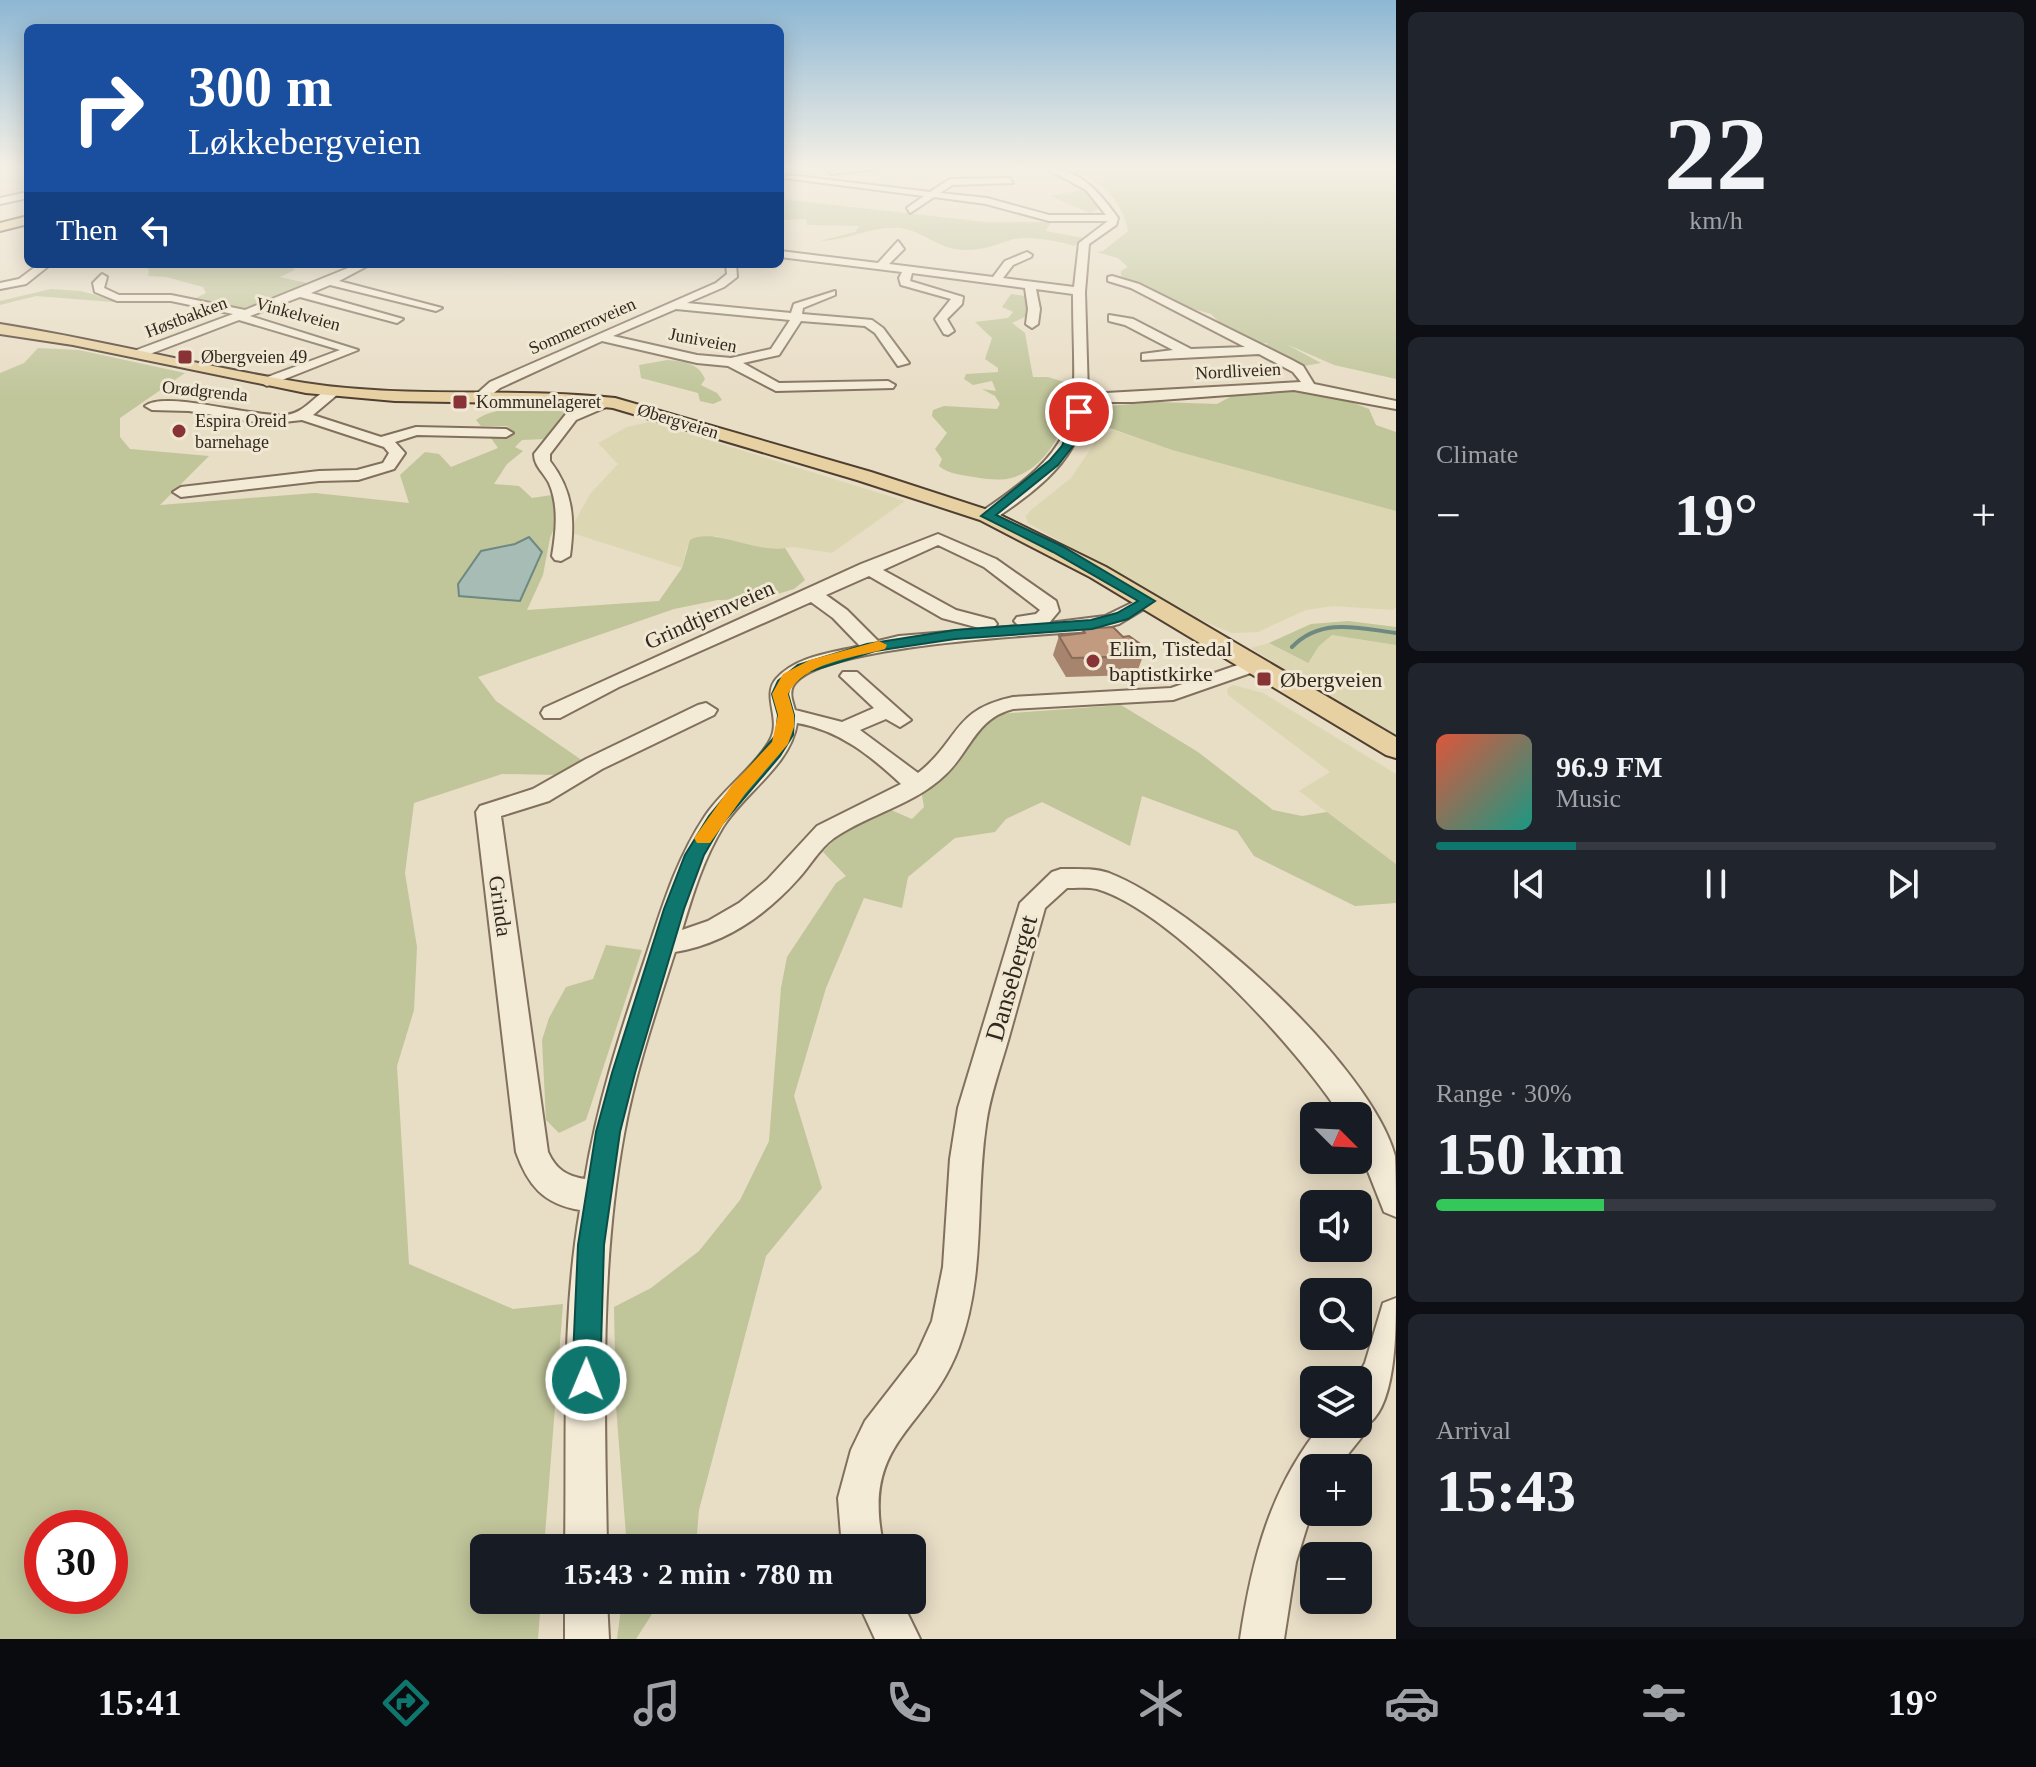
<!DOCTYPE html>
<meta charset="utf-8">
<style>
body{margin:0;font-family:Georgia,serif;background:#20242c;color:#f1f3f6;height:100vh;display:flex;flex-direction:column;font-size:30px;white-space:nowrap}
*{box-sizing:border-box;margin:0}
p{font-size:26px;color:#9ea1a6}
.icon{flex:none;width:44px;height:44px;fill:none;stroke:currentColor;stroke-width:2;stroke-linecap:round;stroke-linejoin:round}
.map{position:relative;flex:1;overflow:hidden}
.sheet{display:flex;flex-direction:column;gap:12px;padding:12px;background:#0d0f14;width:640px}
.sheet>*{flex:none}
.guide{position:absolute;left:24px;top:24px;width:760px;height:244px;border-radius:12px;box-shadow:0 4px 20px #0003;background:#1a4fa0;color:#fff;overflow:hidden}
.needle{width:52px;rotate:114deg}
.controls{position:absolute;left:1300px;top:1102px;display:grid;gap:16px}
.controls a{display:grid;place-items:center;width:72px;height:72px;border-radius:12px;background:#171b24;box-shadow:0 4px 20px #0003;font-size:40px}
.speed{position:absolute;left:24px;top:1510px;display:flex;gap:16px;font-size:40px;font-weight:700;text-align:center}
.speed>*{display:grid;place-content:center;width:104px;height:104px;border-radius:50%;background:#171b24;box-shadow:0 4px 20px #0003;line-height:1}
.speed .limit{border:12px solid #d22;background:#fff;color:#111}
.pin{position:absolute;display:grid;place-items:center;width:68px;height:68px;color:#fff;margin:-34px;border:4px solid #fff;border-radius:50%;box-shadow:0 2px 8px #0007}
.me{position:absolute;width:88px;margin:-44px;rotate:1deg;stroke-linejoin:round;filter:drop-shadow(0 0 6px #0008)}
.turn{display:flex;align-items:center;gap:28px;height:168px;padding:0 32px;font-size:36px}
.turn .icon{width:104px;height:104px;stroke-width:2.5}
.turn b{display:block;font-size:56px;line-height:68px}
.then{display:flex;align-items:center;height:76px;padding:0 32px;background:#0003;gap:16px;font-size:30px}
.big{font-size:60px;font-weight:700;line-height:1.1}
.sheet .widget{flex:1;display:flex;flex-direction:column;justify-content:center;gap:12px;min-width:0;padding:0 28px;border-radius:12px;background:#20242c}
.sheet .dial{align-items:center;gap:0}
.dial b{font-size:104px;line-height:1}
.song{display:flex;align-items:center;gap:24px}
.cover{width:96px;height:96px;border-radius:12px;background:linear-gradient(135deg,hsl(10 70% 55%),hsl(170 70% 35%))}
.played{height:8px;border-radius:4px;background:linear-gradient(90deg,#0f766e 25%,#363941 25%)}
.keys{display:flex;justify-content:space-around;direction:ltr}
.heat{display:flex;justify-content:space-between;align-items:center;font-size:44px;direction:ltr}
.charge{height:12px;border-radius:6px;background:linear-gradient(90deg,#34c759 30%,#363941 0)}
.trip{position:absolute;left:470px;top:1534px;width:456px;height:80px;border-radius:12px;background:#171b24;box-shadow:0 4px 20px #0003;font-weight:700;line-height:80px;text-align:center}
.tabs{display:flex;height:128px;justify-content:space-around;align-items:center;background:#090b0e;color:#9ea1a6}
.tabs .icon{width:56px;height:56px}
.tabs .selected{color:#0f766e}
.tabs b{font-size:36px;color:#f1f3f6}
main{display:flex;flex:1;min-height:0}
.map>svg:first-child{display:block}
.farmland{fill:#ddd6b3}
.green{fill:#c0c59a;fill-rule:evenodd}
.water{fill:#a6bcb5;stroke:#6e8982;stroke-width:2}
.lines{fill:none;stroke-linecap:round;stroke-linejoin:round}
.stream{stroke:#6e8982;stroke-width:4}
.minor-casing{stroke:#81705d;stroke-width:4}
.major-casing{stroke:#4f3f31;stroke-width:4}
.minor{fill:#f4ebd7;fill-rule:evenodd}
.major{fill:#e7d0a1;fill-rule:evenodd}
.wall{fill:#a7846d}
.building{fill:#c29a7f;stroke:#886c59;stroke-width:2}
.route{fill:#0f766e;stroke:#0a4d48;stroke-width:2}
.slow{fill:#f59e0b}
.poi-dot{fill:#883436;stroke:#f1e8d3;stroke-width:3}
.labels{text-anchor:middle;stroke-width:6;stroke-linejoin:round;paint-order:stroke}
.far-street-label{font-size:18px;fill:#33281f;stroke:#f1e8d3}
.far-poi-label{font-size:18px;fill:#33281f;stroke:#f1e8d3;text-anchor:start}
.street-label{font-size:22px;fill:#33281f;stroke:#f1e8d3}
.poi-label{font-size:22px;fill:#33281f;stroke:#f1e8d3;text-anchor:start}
.near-street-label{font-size:26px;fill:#33281f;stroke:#f1e8d3}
</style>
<main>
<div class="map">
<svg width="1396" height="1639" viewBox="0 0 1396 1639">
<rect width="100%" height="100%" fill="#e8ddc5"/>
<path class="farmland" d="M0,169H22L27,172L28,194L0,200Z
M650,422L905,501L832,553L793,547L764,550L716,536L687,547L682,568L569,532L590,494L618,464L598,443L627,427Z
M1114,430L1172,450L1396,511V607L1393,610L1333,606L1306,610L1258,632L1232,633L1191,616L1028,523L1026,516L1031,510L1071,478L1098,438Z
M1332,635L1396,645V739L1251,648L1269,643L1307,663L1319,646Z
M1233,685L1263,693L1396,774V864L1299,791L1330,772L1228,695L1227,689Z"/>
<path class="green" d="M1064,169H1396V379L1334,365L1286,344L1321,363L1304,366L1265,346L1268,343L1261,344L1220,323L1211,314L1190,308L1121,276V271L1128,267L1118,258L1096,252L1103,251L1128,231C1122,197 1097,178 1064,169Z
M1084,189L1100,208L1090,213L1050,196Z
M780,199L986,222H1051L1046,231L1084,238L1074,246C1059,241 1029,236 1014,239C998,244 984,250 967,250C939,251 923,230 899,228C872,226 846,241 820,241L855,232L859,226L807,225L806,219L780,220Z
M144,264H290L295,270L280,277L316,285L247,311L192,300L206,293L203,287L166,277L148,276L149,271Z
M51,289L81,291L125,303L36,296L0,305V301Z
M1011,294L1026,296L1027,316L1012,323L1025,333L1033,377H1048L1071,384C1073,418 1048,469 1011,478C1000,481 986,479 974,477C962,475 948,474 939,466L942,459L935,449L947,433L932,416L933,410L944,406L997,409L1000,404L995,396L982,389L996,391L992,381L973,385L964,379L966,374L998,372V368L985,359L992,338L975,322L1008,318L1013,312L1002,307Z
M38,348L79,350L185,373L120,418V437L130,449L209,456L160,505L315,493L409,503L400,475L425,452L439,454L451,467L498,448L486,431L510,426H481L476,420C501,402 544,411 573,412L545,439L522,440L515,447L523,451L507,464L494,484L519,486L532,498L552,495L560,514L550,538L543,575L527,610L659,601L682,568L690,540C712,527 754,553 785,548L805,580L794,589L761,599L718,600L674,609L478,677L496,701L583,761L558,775L502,774L414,803L405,873L417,947L414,1010L397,1066L409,1264L513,1309L563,1304L544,1548H484V1600H541L538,1639H0V373L24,363ZM515,544L539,562L527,579L520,601L475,561L481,551ZM42,1528H110V1596H42Z
M667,360C683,361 699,363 705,379L701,385L717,393L722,400L713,404L700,401L698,393L641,378L639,365Z
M1285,389L1331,394L1369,409L1376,425L1396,432V511L1172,450L1104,426L1107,406L1157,402L1217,404L1241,391Z
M1348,621L1396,627V645L1332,635L1319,646L1308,663L1269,643L1311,624Z
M1121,705L1198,752L1273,810L1302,816L1327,812L1396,864V903L1355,906L1254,856L1237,831L1142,796L1130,846L1042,802L1006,819L995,832L955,838L908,877L902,908L864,898L826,988L794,1096L822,1188L766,1256L699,1510L696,1544L693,1548H627L616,1406L614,1307L651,1288L699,1251L740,1200L769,1141L781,988L787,957L836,883L846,876L823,852L852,821L884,807L912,819L924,807L921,789L979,727L999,714Z
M606,945L642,950L586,1120L559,1133L546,1120L542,1040L549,1018L566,987L593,979Z
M622,1600H661L636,1639H617Z"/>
<path class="water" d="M529,537L542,552L520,601L459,596L458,584L481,551L515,544Z"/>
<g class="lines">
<path class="stream" d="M1292,647C1321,617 1359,628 1396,633"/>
<defs>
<path id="minor" d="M842,169H877L832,174L828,172Z
M1047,169C1080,168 1101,194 1118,218L1116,225L1089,244L1085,292L1088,394L1301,382L1293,372L1259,354L1142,360V354L1173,350L1125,325L1109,321V315L1133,319L1191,349L1245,347L1131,288L1108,281V277L1112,276L1139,284L1292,360L1303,366L1314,384L1396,401V409L1294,390L1133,402H1087C1081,459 1037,490 993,520H981L979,516L981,512C1092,438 1073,415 1073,294L1036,289L1040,309L1038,324L1032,328L1026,324L1028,309L1025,288L912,273L910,281L963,297L962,304L947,319L954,331L948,335L944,334L935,319L951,299L901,285L899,278L902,272L780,257V251L878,263L898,241L904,249L889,264L993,277L1005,261L1027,252L1032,255L1031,257L1013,265L1003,278L1074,287L1079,243L1108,221H1049L986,204L934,197L910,213L907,208L924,196L784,178L788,175L930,192L950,179L1010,178L1013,183L952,185L940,193L987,198L1049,215H1106L1086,190Z
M28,192V198L0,204V198Z
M39,264H51L26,284L0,289V283L19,279Z
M358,264H371L339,281L442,308L436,311L330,285L311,293L403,319L397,323L300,297L250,316L358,350L267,386L260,382L262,379L340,350L239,320L142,357H134V351L233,314L171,301H117L95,292L93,283L102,274L107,277L104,288L119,295H171L245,310Z
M726,264H736L737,277L724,287L687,303L791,313L794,304L835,291V295L803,308L802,314L872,320L883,328L909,363L898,366L875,333L865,326L801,321L779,355L743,363L779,383L888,381L895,385L893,388L776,391L728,366L697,363L602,341L500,388L484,401L472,398L490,382L716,283L727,274ZM676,309L790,320L771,349L731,358L697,355L613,336Z
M333,387L338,388V394L313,415L381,437L416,427L506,429L513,433L506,437L417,435L395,442L405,453L394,469L358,480L319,481L181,497L173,492L181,487L319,471L357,470L383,463L389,453L384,447L302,420L266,424L189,411L152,410L145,406C166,390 253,418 286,415C306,413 315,393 333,387Z
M606,398L611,399V405L576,420L550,454V461C573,491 575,519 570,556L561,561L555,560L552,556C556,532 559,506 549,483C544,473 534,466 534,454L566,414Z
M938,534L996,559L1056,601L1059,611L1049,623L1105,616L1148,595L1157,601L1119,624L1092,631C1041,635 816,645 793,686C789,694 793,702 795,710L842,722L874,708L840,676L843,672H857L911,720L900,727L886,719L860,730L918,773C961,739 952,710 1013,697L1171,688L1255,659L1265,665L1262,669L1173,700L1013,709C976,718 970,752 945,775C914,805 869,814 834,838C819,849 810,866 798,879C765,916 724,944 675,952C656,1011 635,1073 624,1134C599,1271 605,1410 607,1548H565C567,1436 561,1321 580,1210C543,1204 528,1185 516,1152L476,812L480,806L533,789L586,759L698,705L706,703L717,710L714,715L602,769L549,801L501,816L548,1152C556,1169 566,1176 585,1179C597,1105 620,1033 644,962C661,911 675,861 705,816C723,789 752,770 769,742C783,720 761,697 776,679C796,656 832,653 860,646L833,618L811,602L619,687L560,718H544L541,713L544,708L861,564ZM938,545L984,567L1040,610L1036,614L1017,617L1014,621L1019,626L994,628L997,624L994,620L956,610L883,570ZM869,576L942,618L983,629L899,636L878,641L847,610L826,595ZM797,723C839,730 871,756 901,784L817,826L767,880L739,903L708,921L682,930C693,894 703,860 723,827C744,793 791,765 797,723Z
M1061,869C1077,869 1095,868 1109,873C1196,907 1371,1066 1395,1156C1396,1174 1396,1198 1396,1217L1384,1212L1358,1146V1116H1341C1300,1051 1172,911 1097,889C1088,887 1076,888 1067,888L1045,908C1033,951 1021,994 1009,1037C1001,1066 990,1094 986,1125C975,1199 986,1275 959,1347C928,1431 859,1440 884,1548H842L838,1498L851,1450L865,1421L917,1354L932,1321L943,1267L950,1159L958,1108L1020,903L1052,872Z
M1396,1298C1396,1332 1396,1410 1365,1426L1361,1438L1337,1468H1314V1504L1296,1562L1284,1639H1240C1252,1559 1270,1488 1322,1424H1358L1356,1380L1365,1363L1383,1303Z
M565,1600H607L609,1639H565Z
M857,1600H901L920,1639H875Z"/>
<path id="major" d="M28,216V224L0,231V223Z
M0,324C102,340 203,367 305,383C407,399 512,387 615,398L871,472L994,512L1106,567L1396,737V758L1386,755L1090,577L980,520L857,480L613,408L576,404L395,401L306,393L73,345L0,334Z"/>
</defs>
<use href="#minor" class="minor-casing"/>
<use href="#major" class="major-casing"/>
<use href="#minor" class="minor"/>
<use href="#major" class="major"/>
</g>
<path class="wall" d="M1083,629L1123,637L1143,646L1141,653L1143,656L1136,675L1066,677L1053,655L1059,636L1081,633Z"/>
<path class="building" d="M1113,627L1123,637L1129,636L1143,646L1139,650L1143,656L1072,658L1059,636L1085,633L1083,629Z"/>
<linearGradient id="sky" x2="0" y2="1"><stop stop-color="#8db7d4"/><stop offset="0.42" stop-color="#f5f0e5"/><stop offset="1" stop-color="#f5f0e5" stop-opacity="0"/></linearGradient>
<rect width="1396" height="398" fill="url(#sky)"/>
<path class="route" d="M1075,410L1084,412L1073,446L1058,465L996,515L1062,546L1155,601L1128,619L1092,629L955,639L875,651L808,672L790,686L788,694L794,715L793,735L780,756L722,824L704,855L684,909L635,1073L620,1132L604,1245L600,1380L596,1390L586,1395L576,1390L572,1380L578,1245L596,1132L612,1073L664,909L685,855L709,816L776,735L778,715L772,694L778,681L798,665L867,644L955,630L1091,620L1117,613L1138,601L1053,552L981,516L1050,460L1062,446Z"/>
<path class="slow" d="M879,641L887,645L885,649C853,658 804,662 788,694L794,715V727L788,744L745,794L710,843H697L694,838L697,834L732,785L772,742L778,715L772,694L783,674L810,660Z"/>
<g class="poi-dot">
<rect x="177" y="349" width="16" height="16" rx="4"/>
<rect x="452" y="394" width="16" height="16" rx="4"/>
<circle cx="179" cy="431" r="8"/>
<circle cx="1093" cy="661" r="8"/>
<rect x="1256" y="671" width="16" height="16" rx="4"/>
</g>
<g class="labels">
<g class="far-street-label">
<text transform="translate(298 314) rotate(15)" y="6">Vinkelveien</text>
<text transform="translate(186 317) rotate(-21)" y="6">Høstbakken</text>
<text transform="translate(582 326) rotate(-24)" y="6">Sommerroveien</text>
<text transform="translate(703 340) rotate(11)" y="6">Juniveien</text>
<text transform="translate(1238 371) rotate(-3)" y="6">Nordliveien</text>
<text transform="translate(205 391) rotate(6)" y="6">Orødgrenda</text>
<text transform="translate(678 421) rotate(17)" y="6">Øbergveien</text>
</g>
<g class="far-poi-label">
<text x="201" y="363">Øbergveien 49</text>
<text x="476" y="408">Kommunelageret</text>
<text x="195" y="427">Espira Oreid<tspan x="195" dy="21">barnehage</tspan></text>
</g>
<g class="street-label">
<text transform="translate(709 614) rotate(-24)" y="8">Grindtjernveien</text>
<text transform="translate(501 906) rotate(82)" y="8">Grinda</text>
</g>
<g class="poi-label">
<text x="1109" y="656">Elim, Tistedal<tspan x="1109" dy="25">baptistkirke</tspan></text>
<text x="1280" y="687">Øbergveien</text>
</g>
<g class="near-street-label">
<text transform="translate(1011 978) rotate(-74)" y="9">Danseberget</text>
</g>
</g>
</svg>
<div class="controls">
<a><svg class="needle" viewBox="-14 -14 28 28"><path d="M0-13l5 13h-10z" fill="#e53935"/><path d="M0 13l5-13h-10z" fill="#9ea1a6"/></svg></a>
<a><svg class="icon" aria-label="sound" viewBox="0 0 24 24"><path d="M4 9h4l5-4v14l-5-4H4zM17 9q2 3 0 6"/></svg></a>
<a><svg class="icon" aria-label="search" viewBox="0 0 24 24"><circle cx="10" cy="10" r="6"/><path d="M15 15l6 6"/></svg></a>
<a><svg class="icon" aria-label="layers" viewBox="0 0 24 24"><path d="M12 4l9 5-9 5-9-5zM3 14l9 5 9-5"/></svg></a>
<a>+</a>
<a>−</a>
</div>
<div class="speed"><div class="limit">30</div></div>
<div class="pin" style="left:1079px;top:412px;background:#d93025"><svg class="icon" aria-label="arrive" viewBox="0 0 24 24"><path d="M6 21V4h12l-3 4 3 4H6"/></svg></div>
<svg class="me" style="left:586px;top:1380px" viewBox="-20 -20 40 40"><circle r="17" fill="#0f766e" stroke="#fff" stroke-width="3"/><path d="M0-11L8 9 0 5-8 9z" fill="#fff"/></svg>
<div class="trip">15:43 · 2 min · 780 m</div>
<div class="guide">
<div class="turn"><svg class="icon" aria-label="right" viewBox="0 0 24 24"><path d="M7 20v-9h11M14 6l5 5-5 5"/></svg><div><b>300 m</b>Løkkebergveien</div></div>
<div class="then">Then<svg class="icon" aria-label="left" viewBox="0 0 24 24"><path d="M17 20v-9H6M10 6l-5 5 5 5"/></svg></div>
</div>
</div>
<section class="sheet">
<div class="widget dial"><b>22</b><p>km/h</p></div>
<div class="widget"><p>Climate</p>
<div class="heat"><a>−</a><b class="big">19°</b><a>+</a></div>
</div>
<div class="widget">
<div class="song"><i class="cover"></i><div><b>96.9 FM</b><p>Music</p></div></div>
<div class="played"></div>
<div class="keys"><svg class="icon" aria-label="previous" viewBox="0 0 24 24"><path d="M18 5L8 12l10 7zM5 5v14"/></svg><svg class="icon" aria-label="pause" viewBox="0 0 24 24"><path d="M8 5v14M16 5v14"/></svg><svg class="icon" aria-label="next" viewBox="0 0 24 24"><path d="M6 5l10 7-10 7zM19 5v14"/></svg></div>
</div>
<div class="widget"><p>Range · 30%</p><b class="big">150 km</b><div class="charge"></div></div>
<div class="widget"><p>Arrival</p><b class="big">15:43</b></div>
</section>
</main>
<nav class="tabs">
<b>15:41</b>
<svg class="icon selected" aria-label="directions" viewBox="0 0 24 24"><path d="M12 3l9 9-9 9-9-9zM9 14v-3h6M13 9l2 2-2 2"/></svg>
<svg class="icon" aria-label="music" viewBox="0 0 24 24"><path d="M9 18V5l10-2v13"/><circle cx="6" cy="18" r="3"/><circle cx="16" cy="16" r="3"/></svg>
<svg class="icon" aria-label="phone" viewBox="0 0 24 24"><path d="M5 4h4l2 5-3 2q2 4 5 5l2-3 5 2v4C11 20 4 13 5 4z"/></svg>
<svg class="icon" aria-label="climate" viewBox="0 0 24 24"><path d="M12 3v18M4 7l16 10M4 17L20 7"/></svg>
<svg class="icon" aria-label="car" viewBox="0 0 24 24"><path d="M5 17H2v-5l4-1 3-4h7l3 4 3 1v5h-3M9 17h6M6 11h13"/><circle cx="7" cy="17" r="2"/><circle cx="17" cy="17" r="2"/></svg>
<svg class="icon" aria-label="filters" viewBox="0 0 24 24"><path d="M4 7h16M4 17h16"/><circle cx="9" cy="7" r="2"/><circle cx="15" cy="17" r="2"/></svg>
<b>19°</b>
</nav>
